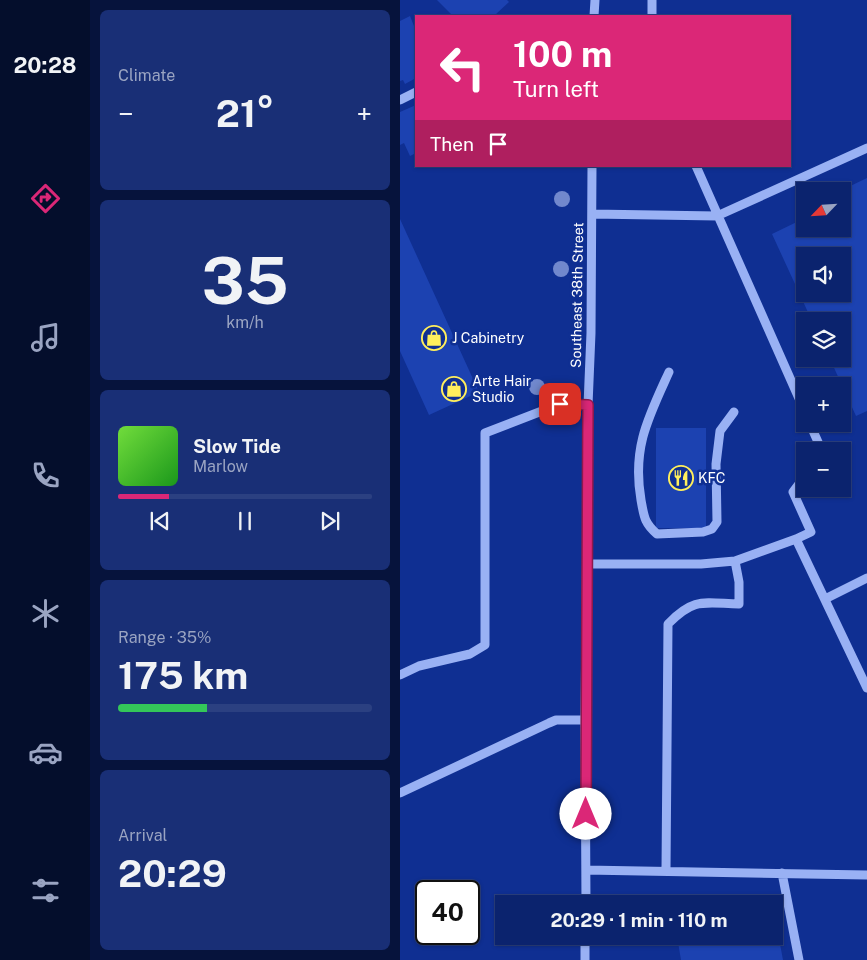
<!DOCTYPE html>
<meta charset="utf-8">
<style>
body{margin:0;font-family:"Public Sans",sans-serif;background:#192f76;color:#f1f3f6;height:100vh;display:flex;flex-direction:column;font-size:19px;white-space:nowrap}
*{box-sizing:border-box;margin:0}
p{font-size:16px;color:#9aa4c2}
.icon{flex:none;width:28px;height:28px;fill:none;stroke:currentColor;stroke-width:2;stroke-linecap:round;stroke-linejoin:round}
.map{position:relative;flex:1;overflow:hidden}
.details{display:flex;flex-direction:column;gap:10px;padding:10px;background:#06133c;width:310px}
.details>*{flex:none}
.top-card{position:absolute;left:15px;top:15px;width:376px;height:152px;border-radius:0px;box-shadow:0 1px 4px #0004,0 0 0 1px #2b4081;background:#db2777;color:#fff;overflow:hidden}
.needle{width:32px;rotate:245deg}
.controls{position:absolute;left:396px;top:182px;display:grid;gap:10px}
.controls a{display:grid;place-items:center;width:55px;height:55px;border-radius:0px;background:#0b236e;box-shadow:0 1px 4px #0004,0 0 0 1px #2b4081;font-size:25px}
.speed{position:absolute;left:15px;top:880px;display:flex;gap:10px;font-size:25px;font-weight:700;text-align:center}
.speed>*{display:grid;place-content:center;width:65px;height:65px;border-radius:50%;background:#0b236e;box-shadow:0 1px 4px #0004,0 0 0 1px #2b4081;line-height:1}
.speed .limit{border:2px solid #111;border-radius:8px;background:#fff;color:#111}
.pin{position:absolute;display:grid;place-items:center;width:42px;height:42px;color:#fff;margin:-21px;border-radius:10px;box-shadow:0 2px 8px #0006}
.me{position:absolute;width:55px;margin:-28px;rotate:0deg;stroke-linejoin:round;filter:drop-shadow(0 0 4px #0008)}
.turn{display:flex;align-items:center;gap:18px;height:105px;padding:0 15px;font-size:22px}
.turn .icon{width:65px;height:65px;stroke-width:2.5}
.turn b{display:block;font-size:35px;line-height:42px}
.then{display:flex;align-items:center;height:48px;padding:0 15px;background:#0003;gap:10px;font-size:19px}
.big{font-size:38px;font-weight:700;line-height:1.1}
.details .card{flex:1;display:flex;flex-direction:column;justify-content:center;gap:8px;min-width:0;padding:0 18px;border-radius:8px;background:#192f76}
.details .dial{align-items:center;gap:0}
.dial b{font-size:65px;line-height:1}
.song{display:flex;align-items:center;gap:15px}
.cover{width:60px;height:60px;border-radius:8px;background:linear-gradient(135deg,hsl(100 70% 55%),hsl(120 70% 35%))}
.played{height:5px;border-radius:2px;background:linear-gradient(90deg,#db2777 20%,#2b4081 20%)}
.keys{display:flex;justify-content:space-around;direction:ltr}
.heat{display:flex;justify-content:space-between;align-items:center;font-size:28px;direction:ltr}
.charge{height:8px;border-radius:4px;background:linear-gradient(90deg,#34c759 35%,#2b4081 0)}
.trip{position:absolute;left:95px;top:895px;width:288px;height:50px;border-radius:0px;background:#0b236e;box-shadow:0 1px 4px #0004,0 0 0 1px #2b4081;font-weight:700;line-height:50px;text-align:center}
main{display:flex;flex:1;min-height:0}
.tab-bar{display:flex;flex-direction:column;width:90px;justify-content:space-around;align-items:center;background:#040e2c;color:#9aa4c2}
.tab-bar .icon{width:35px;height:35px}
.tab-bar .selected{color:#db2777}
.tab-bar b{font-size:22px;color:#f1f3f6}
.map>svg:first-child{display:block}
.building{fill:#1c42b1;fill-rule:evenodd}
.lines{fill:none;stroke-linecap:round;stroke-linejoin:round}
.minor{stroke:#99b1f4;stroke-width:9}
.tree{fill:#7188cd}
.route-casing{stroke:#8e194d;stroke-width:12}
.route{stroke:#db2777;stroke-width:9}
.labels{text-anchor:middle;stroke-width:5;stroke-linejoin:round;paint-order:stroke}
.street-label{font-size:14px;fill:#fff;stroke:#0f2f92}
.poi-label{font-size:14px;fill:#fff;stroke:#0f2f92;text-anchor:start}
</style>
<main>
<nav class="tab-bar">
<b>20:28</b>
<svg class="icon selected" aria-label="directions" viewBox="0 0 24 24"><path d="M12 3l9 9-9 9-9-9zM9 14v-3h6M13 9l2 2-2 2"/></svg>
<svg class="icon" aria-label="music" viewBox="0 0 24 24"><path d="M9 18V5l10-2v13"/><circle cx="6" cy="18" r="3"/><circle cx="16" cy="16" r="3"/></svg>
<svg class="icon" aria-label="phone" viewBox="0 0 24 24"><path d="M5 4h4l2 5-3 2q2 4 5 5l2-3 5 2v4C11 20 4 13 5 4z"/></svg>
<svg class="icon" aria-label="climate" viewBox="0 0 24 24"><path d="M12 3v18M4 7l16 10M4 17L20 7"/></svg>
<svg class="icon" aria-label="car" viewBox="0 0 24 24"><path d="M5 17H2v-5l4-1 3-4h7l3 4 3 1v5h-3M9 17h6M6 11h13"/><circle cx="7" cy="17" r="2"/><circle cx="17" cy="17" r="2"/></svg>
<svg class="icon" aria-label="filters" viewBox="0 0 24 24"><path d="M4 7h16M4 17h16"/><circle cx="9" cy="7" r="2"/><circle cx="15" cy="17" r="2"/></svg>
</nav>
<section class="details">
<div class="card"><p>Climate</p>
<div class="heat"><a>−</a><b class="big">21°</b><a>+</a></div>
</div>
<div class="card dial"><b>35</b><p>km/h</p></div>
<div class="card">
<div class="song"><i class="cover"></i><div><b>Slow Tide</b><p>Marlow</p></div></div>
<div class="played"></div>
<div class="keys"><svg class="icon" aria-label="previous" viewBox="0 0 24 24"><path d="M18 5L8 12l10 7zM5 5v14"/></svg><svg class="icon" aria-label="pause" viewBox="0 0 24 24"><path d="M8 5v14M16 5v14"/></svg><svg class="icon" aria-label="next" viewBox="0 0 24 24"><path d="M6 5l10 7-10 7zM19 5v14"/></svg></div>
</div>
<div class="card"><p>Range · 35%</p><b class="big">175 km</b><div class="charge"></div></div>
<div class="card"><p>Arrival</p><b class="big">20:29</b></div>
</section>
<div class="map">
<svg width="467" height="960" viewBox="0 0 467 960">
<rect width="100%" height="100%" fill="#0f2f92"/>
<path class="building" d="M37,0H107L109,2L96,14L99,16H53Z
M10,16L16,31V78L5,84L3,80L0,81V21Z
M16,105V153L10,156L4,143L0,145V112Z
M467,178V411L456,416L430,359H442V321H412L372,234L405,218V229H442V190ZM405,256H442V294H405Z
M0,219L79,392L29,415L0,351Z
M256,428H306V528H256Z
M340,895L342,904H297V903Z
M378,933L383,960H281L277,936H374V934Z"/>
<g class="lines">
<path class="minor" d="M194,16L195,0
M252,16V0
M0,100L16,92
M296,166L405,412
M192,214L317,216L467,148
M269,372C248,418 232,448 241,500C244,516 244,523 257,534L303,532L312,529L317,522L316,464L320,431L334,412
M410,424L422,451
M396,539L467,688
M187,564H301L335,561L396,539L411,532L393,492L405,476
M425,599L467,578
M0,675L19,666L70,654L85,645V433L160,404L188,405
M0,793L149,723L156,720H185
M186,870L467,875
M266,871L268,624C294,597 304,603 339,604V582L335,561
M382,873L399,960
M186,904L185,720L188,405L191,333L192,166
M185,960V936"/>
</g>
<g class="tree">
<circle cx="162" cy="199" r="8"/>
<circle cx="161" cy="269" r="8"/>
<circle cx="137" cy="387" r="8"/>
</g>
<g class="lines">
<defs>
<path id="route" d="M160,404L188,405L186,814"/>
</defs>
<use href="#route" class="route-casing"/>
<use href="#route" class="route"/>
</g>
<defs>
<symbol id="shop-ring" viewBox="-11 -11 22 22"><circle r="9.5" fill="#0f2f92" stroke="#ffef5c" stroke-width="1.5"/><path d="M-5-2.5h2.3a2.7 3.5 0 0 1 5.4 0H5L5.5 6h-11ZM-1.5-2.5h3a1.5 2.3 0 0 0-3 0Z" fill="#ffef5c"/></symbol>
<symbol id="restaurant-ring" viewBox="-11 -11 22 22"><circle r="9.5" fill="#0f2f92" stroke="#ffef5c" stroke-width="1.5"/><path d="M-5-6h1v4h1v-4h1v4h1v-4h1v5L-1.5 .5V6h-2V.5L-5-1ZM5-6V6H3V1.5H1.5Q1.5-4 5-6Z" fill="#ffef5c"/></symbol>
</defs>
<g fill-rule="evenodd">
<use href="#shop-ring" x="20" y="324" width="28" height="28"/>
<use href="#shop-ring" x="40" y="375" width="28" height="28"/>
<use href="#restaurant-ring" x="267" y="464" width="28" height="28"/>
</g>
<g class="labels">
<g class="street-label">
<text transform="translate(177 295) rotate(-89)" y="5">Southeast 38th Street</text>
</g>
<g class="poi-label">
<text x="52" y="343">J Cabinetry</text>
<text x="72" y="386">Arte Hair<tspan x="72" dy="16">Studio</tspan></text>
<text x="298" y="483">KFC</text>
</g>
</g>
</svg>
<div class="controls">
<a><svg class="needle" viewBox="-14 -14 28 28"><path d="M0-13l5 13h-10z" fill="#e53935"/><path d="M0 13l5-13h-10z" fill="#9aa4c2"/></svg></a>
<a><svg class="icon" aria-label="sound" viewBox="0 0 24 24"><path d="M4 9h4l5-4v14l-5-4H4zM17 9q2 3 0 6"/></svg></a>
<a><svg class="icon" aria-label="layers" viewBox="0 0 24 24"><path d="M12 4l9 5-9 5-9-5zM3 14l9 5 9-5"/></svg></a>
<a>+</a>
<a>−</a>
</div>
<div class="speed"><div class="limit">40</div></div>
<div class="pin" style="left:160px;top:404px;background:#d93025"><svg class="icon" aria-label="arrive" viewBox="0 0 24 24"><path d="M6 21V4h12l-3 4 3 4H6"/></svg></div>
<svg class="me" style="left:186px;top:814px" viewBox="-20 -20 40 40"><circle r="19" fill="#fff"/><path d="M0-13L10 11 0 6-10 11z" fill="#db2777"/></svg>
<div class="trip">20:29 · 1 min · 110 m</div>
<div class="top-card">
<div class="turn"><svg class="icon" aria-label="left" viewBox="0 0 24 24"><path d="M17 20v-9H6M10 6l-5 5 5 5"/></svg><div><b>100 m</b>Turn left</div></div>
<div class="then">Then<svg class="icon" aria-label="arrive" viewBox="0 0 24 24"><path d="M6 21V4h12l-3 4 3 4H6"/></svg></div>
</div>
</div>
</main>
